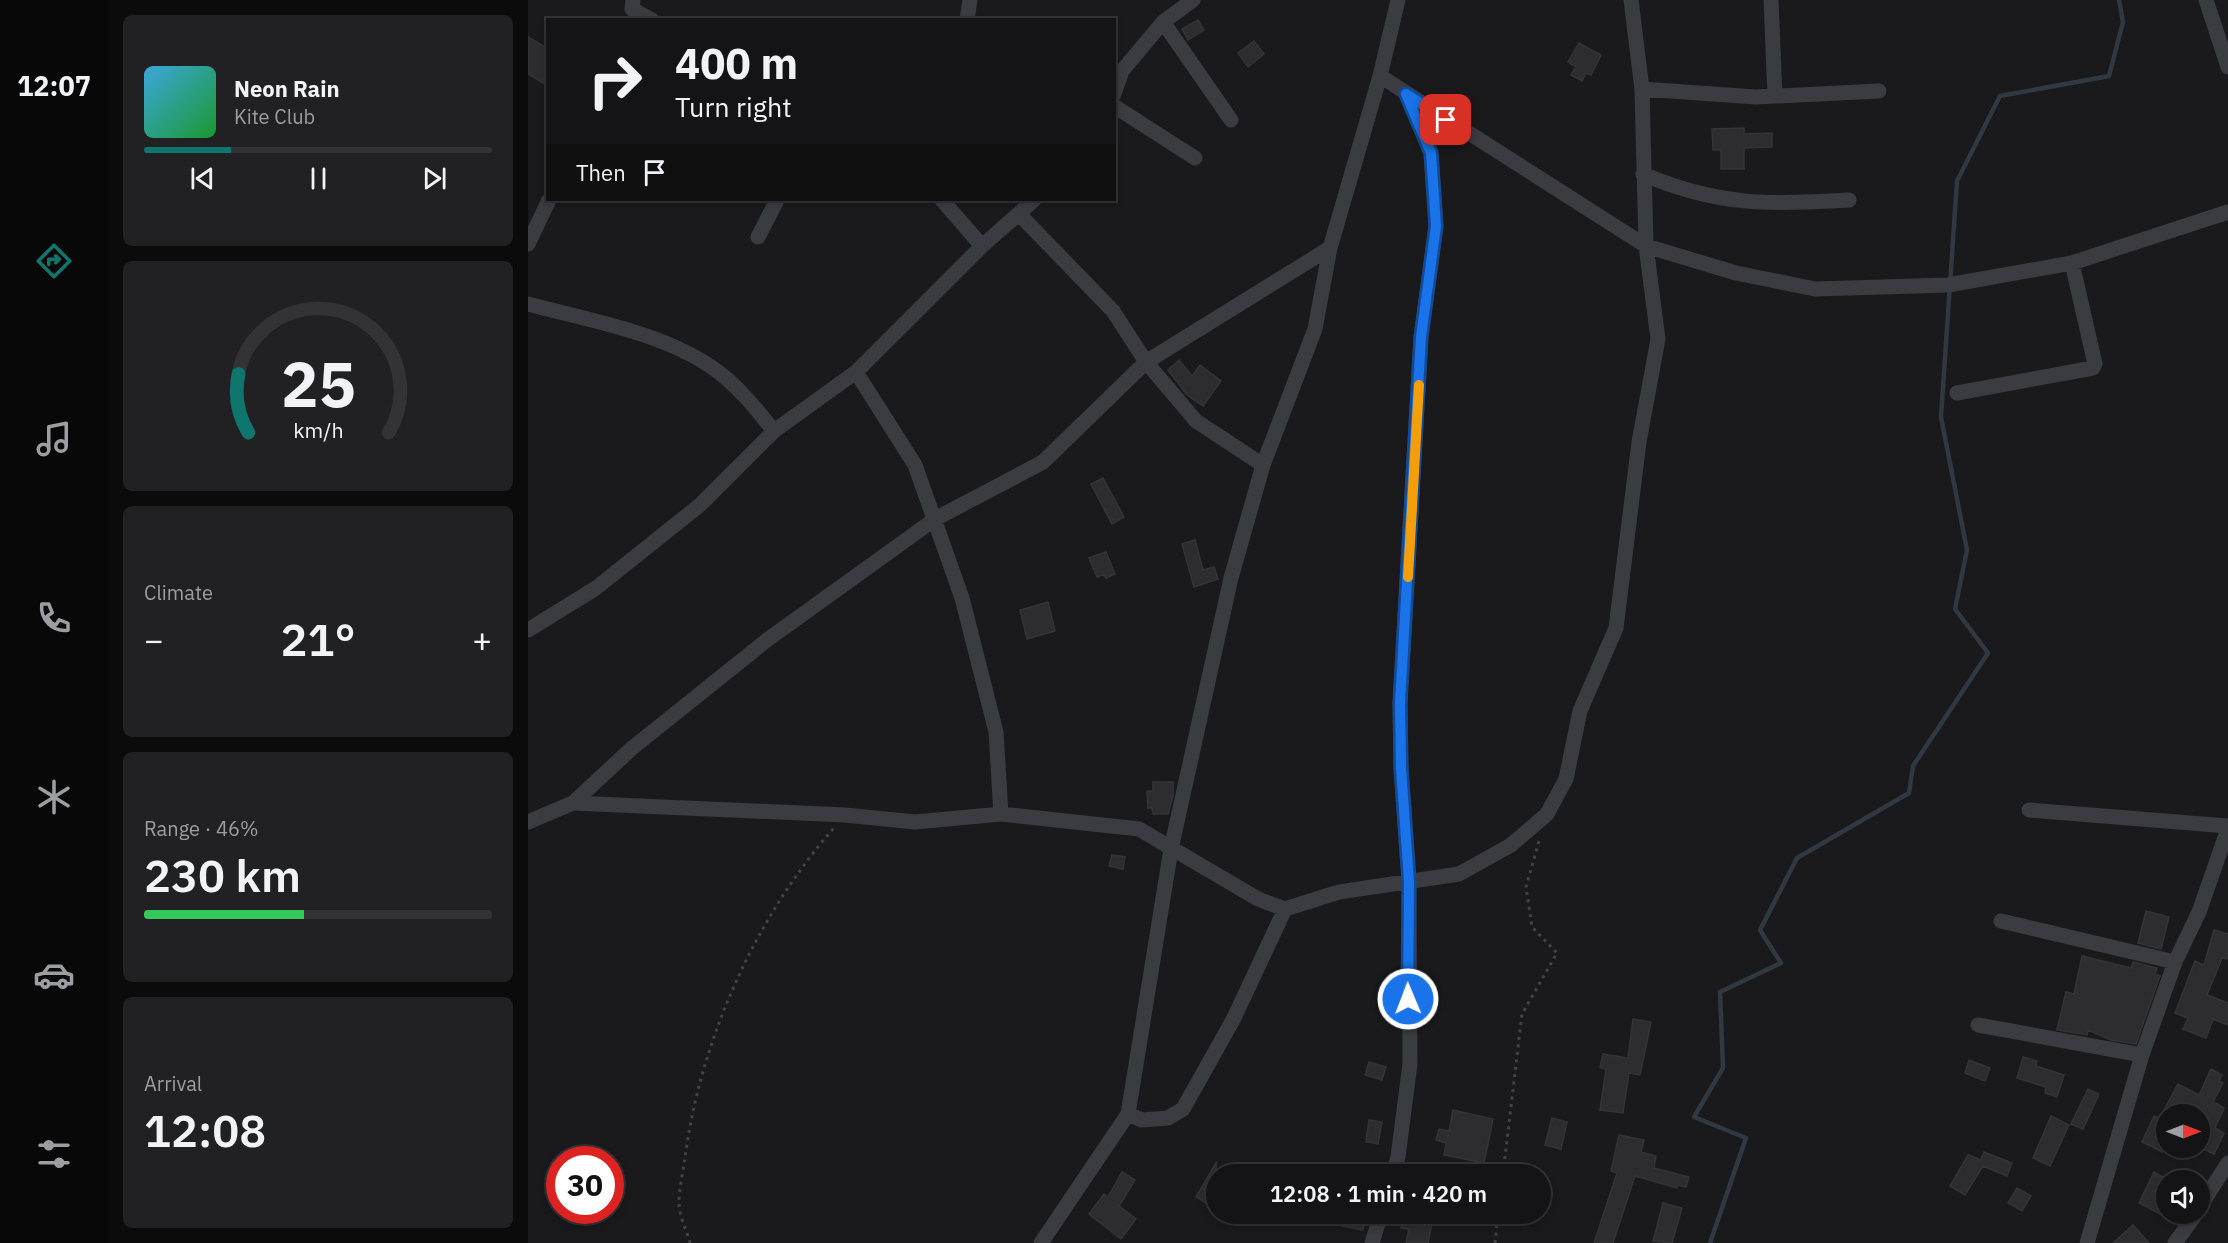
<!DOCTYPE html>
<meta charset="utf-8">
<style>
body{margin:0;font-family:"IBM Plex Sans",sans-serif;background:#212123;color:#f1f3f6;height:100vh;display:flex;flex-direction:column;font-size:22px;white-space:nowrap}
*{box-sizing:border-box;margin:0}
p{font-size:20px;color:#9d9ea1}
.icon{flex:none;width:33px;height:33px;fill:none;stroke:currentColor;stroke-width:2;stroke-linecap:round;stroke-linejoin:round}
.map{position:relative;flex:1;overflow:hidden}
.side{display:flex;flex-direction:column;gap:15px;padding:15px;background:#0b0b0c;width:420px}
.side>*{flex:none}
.banner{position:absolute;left:18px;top:18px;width:570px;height:183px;border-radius:0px;box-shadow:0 3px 9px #0003,0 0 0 2px #333335;background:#141416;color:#f1f3f6;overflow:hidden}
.needle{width:39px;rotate:90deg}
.fabs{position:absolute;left:1628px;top:1104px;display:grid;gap:12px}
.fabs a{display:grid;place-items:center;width:54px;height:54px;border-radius:50%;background:#141416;box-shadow:0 3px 9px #0003,0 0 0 2px #333335;font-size:30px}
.speed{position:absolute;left:18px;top:1146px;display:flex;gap:12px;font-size:30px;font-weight:700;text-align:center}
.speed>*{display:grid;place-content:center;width:78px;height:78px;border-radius:50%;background:#141416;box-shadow:0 3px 9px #0003,0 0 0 2px #333335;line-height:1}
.speed .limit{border:9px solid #d22;background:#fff;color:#111}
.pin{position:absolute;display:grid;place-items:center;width:51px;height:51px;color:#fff;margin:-26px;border-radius:12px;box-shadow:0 3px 9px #0006}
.me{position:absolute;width:66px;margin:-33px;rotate:359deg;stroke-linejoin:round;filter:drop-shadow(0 0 4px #0008)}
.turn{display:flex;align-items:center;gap:21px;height:126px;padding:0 30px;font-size:27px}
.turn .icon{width:78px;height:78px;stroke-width:2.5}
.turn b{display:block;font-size:42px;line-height:51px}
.then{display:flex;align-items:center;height:57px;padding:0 30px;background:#0003;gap:12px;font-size:22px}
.big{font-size:45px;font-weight:600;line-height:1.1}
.side .tile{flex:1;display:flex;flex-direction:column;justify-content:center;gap:9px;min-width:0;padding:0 21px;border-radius:9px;background:#212123}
.side .dial{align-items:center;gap:0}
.dial svg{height:156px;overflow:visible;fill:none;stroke:#333335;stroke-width:7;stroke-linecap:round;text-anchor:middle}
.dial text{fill:#f1f3f6;stroke:none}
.song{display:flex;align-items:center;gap:18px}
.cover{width:72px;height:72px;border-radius:9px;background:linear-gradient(135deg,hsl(200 70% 55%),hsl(130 70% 35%))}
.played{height:6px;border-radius:3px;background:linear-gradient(90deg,#0f766e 25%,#333335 25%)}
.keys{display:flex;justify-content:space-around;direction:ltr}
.heat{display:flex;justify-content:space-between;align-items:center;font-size:33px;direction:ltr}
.charge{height:9px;border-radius:4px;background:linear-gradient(90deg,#34c759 46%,#333335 0)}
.trip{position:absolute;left:678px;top:1164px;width:345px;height:60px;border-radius:30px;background:#141416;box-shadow:0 3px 9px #0003,0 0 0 2px #333335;font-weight:600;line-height:60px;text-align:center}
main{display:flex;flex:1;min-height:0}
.dock{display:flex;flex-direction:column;width:108px;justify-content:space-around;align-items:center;background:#080809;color:#9d9ea1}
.dock .icon{width:42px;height:42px}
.dock .selected{color:#0f766e}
.dock b{font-size:27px;color:#f1f3f6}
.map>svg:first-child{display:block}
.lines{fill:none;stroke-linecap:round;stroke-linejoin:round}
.stream{stroke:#303841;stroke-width:4.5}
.building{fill:#2d2d30;stroke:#343438;stroke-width:1.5}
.path{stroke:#414349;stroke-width:3;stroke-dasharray:3 4.5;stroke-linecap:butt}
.minor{stroke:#3b3c42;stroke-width:15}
.route-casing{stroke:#114b97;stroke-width:15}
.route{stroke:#1a73e8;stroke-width:10}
.slow{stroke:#f59e0b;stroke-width:10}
</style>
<main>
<nav class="dock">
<b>12:07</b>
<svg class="icon selected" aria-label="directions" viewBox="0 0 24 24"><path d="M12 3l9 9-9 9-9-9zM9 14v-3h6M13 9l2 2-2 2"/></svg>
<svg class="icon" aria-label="music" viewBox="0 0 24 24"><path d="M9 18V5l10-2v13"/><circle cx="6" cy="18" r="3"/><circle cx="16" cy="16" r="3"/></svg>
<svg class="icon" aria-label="phone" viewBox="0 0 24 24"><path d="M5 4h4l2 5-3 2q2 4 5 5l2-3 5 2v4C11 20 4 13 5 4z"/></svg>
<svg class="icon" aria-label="climate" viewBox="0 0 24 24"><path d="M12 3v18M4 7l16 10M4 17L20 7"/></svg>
<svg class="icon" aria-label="car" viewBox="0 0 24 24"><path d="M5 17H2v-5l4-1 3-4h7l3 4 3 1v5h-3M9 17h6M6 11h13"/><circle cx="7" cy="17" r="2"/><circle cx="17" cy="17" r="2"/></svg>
<svg class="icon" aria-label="filters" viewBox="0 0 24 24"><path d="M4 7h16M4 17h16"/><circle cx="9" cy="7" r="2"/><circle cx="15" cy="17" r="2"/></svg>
</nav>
<section class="side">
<div class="tile">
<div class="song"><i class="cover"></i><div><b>Neon Rain</b><p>Kite Club</p></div></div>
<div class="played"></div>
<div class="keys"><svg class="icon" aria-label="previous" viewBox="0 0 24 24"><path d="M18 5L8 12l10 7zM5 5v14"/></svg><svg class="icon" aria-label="pause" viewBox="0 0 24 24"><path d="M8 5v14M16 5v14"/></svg><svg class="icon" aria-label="next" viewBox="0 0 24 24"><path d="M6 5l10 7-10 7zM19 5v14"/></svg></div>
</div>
<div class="tile dial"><svg viewBox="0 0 100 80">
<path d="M14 69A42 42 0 1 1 86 69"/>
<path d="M14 69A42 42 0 0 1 9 39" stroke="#0f766e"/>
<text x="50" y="56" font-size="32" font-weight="700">25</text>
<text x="50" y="72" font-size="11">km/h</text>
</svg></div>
<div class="tile"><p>Climate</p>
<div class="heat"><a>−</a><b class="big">21°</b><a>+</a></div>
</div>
<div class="tile"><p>Range · 46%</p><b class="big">230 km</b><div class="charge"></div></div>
<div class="tile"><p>Arrival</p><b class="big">12:08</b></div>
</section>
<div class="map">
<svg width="1700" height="1243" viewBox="0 0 1700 1243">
<rect width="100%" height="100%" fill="#1a1a1d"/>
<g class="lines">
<path class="stream" d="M1182,1243L1218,1138L1166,1117L1195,1068L1192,992L1253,963L1232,930L1269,858L1381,793L1385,766L1460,653L1427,609L1439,550L1413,417L1429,181L1472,96L1581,76L1595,22L1591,0"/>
</g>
<path class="building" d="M670,20L676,30L660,40L654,29Z
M0,37L20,49V86L0,74Z
M726,41L736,54L720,67L710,53Z
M1051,43L1073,55L1063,75L1058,73L1054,81L1043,75L1048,67L1040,62Z
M1216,128V134L1244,133V147L1216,148V169H1193V150H1185L1184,129Z
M651,360L664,376L672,365L693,381L675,406L659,395L640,370Z
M575,478L596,517L584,524L563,484Z
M667,540L675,570L686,567L690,579L666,587L654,544Z
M578,552L587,574L578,578L575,575L569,577L561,558Z
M520,602L527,631L499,639L492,610Z
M625,782H645V796L640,814H625L624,808H620L619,791H625Z
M584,855L597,857L595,869L581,866Z
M1618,911L1641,917L1633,949L1610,943Z
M1686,930L1700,934V959L1694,958L1679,995L1700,1003V1025L1685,1019L1678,1038L1655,1029L1660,1018L1647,1013L1667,961L1676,965Z
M1554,956L1603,968L1605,962L1629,968L1627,974L1632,976L1608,1044L1583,1040L1560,1030L1559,1035L1529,1030L1538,992L1546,994Z
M1105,1019L1123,1022L1112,1075L1101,1073L1095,1113L1072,1110L1078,1069L1072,1068L1075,1054L1100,1058Z
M1495,1057L1509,1061L1508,1066L1536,1075L1529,1097L1517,1093L1518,1087L1489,1078Z
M1441,1060L1462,1068L1457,1081L1437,1073Z
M841,1062L858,1067L854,1080L837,1075Z
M1683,1069L1694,1075L1691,1081L1695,1083L1685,1102L1696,1108L1687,1128L1696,1133L1686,1154L1671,1147V1114H1634L1650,1084L1671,1095Z
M1560,1089L1571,1094L1555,1129L1543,1124Z
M925,1110L965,1119L956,1163L916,1155L918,1143L908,1140L911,1129L921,1131Z
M1523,1116L1541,1125L1522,1166L1505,1158Z
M1626,1116L1638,1122V1144L1634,1152L1614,1142Z
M1024,1118L1039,1122L1033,1149L1017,1145Z
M841,1120L854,1122L850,1144L838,1142Z
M1091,1135L1116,1140L1113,1152L1128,1156L1126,1168L1161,1177L1158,1187L1149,1185V1188L1107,1176L1085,1243H1066L1089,1173L1083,1171Z
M1456,1152L1484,1163L1479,1176L1455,1166L1437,1195L1422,1186L1440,1155L1453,1160Z
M688,1163V1190L680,1204L668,1197Z
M594,1172L607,1180L591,1206L608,1219L593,1239L561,1214L576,1194L580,1197Z
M1626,1172L1638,1179V1217L1611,1203Z
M1489,1188L1503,1196L1494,1211L1480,1203Z
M1135,1203L1154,1208L1144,1243L1125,1241Z
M817,1214H838L835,1230L814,1226Z
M876,1214H906L900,1243H878L881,1229L873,1228Z
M1605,1225L1621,1243H1585Z"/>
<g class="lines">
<path class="path" d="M975,1174L994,1014L1029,953L1004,927L998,887L1011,841
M162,1243C159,1231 151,1216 151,1203C151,1189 155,1172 157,1158C172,1041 228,916 306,828
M967,1243L970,1214"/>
<path class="minor" d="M105,0L104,9L124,20
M1243,0L1247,96
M1678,0L1700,67
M439,20L442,0
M635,22L703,120
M852,76L1118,246L1208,273L1287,289L1420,285L1544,263L1700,212
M1114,89L1228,97L1351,91
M586,94L594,71L635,22L665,0
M586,106L667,158
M1115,174C1189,206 1242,205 1321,200
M414,200L454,246
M491,214L585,311L618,362L668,421L735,465
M230,237L249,200
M0,244L21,200
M0,304C60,320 138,333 189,371C212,388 228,409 246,431
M328,372L387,465L434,598L468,732L473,814
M1429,393L1565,368L1567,364L1544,263
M0,630L68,588L172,505L246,431L328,372L454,246L506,200
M45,803L317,815L387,822L473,814L611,829L730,899L757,909L811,892L931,874L983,845L1019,814L1038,779L1052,711L1088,628L1111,442L1130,339L1118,246L1114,89L1103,0
M1501,810L1700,826
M0,822L45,803L103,749L239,640L407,519L515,462L618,362L802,248
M1473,921L1647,962
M1450,1025L1614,1055
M600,1114L614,1120L640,1118L655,1109L706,1018L757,909
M865,1174L870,1157L882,1064L881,881L873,768L872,703L893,337L908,226L903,153L878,94
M1671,1208L1700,1163
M513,1243L600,1114L643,849L703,578L735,465L787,329L802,248L852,76L870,0
M844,1243L853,1214
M1559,1243L1614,1055L1647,962L1671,912L1700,829
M1647,1243L1668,1214"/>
</g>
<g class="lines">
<defs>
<path id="route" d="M880,999L881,881L873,768L872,703L893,337L908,226L903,153L878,94L918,120"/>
</defs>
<use href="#route" class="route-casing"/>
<use href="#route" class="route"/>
<path class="slow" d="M880,577L891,385"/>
</g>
</svg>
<div class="fabs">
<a><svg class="needle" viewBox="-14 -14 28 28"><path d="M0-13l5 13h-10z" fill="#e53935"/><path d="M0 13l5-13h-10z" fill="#9d9ea1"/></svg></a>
<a><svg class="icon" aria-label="sound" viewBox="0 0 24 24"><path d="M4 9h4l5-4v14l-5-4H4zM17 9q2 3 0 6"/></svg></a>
</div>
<div class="speed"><div class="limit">30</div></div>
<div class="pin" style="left:918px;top:120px;background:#d93025"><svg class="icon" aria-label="arrive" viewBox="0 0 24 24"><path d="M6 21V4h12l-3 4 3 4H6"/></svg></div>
<svg class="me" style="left:880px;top:999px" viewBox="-20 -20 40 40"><circle r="17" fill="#1a73e8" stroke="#fff" stroke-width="3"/><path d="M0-11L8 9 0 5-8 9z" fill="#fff"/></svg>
<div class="trip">12:08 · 1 min · 420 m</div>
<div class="banner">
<div class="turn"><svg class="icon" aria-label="right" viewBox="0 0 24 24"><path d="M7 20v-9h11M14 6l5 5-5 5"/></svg><div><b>400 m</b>Turn right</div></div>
<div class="then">Then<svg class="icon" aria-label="arrive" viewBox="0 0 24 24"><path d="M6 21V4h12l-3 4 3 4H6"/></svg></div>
</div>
</div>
</main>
